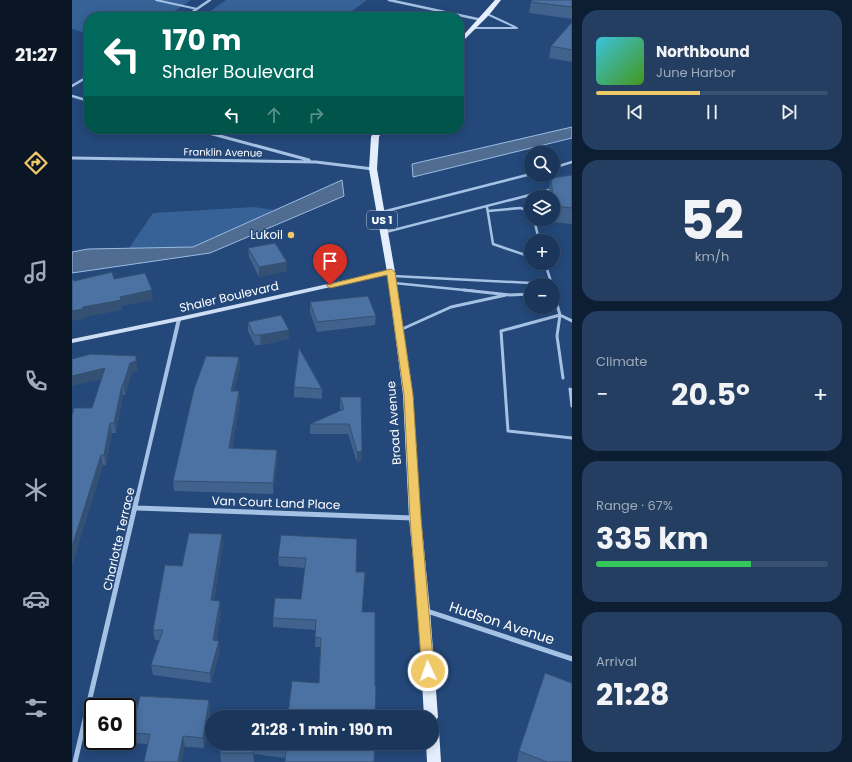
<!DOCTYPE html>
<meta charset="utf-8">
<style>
body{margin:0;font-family:Poppins,sans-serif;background:#233e61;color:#f1f3f6;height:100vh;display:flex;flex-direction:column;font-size:15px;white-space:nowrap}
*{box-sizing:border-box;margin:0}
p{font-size:13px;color:#9fabbb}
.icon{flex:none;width:22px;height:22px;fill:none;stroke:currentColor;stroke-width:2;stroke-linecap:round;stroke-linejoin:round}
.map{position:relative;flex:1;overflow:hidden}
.panel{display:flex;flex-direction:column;gap:10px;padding:10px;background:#0e1e32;width:280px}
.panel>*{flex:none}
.hud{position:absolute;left:12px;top:12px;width:380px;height:122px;border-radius:16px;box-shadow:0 2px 10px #0003,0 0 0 1px #385071;background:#00695c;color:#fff;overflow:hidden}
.buttons{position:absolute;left:452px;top:146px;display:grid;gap:8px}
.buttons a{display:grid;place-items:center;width:36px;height:36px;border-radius:50%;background:#1a365b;box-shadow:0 2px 10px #0003,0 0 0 1px #385071;font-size:20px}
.speed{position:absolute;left:12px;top:698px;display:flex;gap:8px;font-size:20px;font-weight:700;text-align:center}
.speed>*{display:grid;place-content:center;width:52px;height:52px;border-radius:50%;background:#1a365b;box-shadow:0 2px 10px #0003,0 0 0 1px #385071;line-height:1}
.speed .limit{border:2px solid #111;border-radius:6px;background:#fff;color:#111}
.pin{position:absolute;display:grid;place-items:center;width:34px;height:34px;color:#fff;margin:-41px -17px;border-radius:50% 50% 50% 0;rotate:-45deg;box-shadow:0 0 4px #0007}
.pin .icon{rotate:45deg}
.me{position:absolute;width:44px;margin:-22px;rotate:357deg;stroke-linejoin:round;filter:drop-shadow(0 0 3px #0008)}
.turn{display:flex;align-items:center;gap:14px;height:84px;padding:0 12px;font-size:18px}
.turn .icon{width:52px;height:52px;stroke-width:2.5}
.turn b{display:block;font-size:28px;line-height:34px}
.lanes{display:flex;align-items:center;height:38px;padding:0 12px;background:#0003;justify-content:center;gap:20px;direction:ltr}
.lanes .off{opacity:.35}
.big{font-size:30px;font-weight:700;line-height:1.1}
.panel .card{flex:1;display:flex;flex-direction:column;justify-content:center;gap:6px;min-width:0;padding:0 14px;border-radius:16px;background:#233e61}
.panel .dial{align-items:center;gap:0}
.dial b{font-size:52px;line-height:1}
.song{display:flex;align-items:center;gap:12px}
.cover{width:48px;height:48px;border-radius:6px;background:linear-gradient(135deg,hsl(190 70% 55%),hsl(100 70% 35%))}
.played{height:4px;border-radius:2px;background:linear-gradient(90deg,#efc868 45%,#385071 45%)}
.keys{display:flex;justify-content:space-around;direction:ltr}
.heat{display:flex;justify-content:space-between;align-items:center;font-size:22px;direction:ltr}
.charge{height:6px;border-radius:3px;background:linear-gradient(90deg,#34c759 67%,#385071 0)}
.trip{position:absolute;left:133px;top:710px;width:234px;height:40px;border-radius:20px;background:#1a365b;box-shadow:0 2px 10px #0003,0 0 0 1px #385071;font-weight:700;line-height:40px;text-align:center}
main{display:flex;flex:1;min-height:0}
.tabs{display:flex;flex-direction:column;width:72px;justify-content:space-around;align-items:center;background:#0a1624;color:#9fabbb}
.tabs .icon{width:28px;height:28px}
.tabs .on{color:#efc868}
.tabs b{font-size:18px;color:#f1f3f6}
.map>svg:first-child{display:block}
.green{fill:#366297}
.water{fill:#516c91;stroke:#99bce5}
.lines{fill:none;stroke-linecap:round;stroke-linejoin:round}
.lane-far2{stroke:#a5c1e4;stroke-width:2}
.lane-far1{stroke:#a5c1e4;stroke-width:2.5}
.lane{stroke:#a5c1e4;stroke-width:3}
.street-far3{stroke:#a5c1e4;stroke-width:2.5}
.street-far2{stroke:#a5c1e4;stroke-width:3}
.street-far1{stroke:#a5c1e4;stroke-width:4}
.street{stroke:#a5c1e4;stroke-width:5}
.secondary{fill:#cedef4;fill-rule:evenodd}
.primary{fill:#e5eefc;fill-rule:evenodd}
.wall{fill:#40628c}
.shaded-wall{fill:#345072}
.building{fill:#4b72a3;stroke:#345072}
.route{fill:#efc868;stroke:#9b8244}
.poi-dot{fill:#efc868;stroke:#234879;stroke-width:1.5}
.labels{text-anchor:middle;stroke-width:3;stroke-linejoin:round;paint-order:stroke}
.far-street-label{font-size:10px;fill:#fff;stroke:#234879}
.shield{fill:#234879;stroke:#bdc8d7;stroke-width:1}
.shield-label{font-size:11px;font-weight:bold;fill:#fff}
.poi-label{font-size:12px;fill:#fff;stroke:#234879;text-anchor:end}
.street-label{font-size:12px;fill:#fff;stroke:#234879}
.near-street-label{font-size:14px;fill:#fff;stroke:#234879}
</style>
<main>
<nav class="tabs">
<b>21:27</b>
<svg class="icon on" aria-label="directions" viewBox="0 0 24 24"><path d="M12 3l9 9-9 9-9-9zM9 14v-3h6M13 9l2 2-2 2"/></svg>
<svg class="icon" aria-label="music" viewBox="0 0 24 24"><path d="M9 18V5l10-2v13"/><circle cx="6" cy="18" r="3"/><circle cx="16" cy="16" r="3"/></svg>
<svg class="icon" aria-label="phone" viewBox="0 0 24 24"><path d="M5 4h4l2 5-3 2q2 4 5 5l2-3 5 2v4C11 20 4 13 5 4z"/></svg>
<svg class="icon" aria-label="climate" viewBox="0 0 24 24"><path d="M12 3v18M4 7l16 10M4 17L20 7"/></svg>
<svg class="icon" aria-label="car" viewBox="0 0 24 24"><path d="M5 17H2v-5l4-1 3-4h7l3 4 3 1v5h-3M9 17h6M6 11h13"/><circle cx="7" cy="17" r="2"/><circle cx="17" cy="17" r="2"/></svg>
<svg class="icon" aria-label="filters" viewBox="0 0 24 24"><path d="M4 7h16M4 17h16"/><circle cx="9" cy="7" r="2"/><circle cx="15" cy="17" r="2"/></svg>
</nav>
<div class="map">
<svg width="500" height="762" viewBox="0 0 500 762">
<rect width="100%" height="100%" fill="#234879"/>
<path class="green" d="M0,0H119L94,17H17V34L0,29Z
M154,0H295L272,17H130Z
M182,207L202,210L121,247L57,248L81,213Z"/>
<path class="water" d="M500,127V138L341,177L340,164Z
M270,180L272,196L138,253L0,273V252L16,249L121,247Z"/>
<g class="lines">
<path class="lane-far2" d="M84,0L125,9
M415,14L443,27
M402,28H445"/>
<path class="lane-far1" d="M481,168L500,162
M415,207L421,244L459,257
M416,211L448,208L459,211
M310,212L459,174
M462,219L466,236
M314,232L481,189
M473,263L480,285
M321,276L459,283L464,285
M322,283L402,291"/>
<path class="lane" d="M392,290L438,295L459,294
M481,290L488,315L500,321
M328,330L379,307L434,295
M491,378L485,336L488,315L429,331L436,431L500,438
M500,390L498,389L500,406"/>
<path class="street-far3" d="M317,0L410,20
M113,17L138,0
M0,86L17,76
M0,96L17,101"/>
<path class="street-far2" d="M122,129L237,160
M0,158L244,162L301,169"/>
<path class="street-far1" d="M65,499L107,319"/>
<path class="street" d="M65,508L341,518
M355,611L500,659
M3,762L65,498"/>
<path class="secondary" d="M319,270L321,271L322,272L321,273L107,321L0,343V339L107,317Z"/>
<path class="primary" d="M423,0H429L417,15L387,45V40Z
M303,129H311L307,137L305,169L323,272L341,395L349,518L358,610L366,717L364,721L360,723V717H352L346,610L337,518L331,395L315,272L297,169L299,137Z
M360,724L365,725L367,730L369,762H355L354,743H360Z"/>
</g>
<path class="wall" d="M500,0V19L457,13L459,2Z
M500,22V62L477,58L479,46Z
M500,175V224L479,222V219H481V197H477L476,194L479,178Z
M176,248L215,271L187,277L177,257Z
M238,302L304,316L303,325L245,332L238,312Z
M176,322L217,339L189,345H183L176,331Z
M168,367L162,391L168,401L160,448L205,460L201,494L102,491L101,481Z
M66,371L60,372L53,395H51L44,433H40L34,465H31L0,565V415L20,408L30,379L0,386Z
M222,387L250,389V399L222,397Z
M268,397L290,451V461L285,462L276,434H238V424L269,411L268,407Z
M209,535L284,572H293L290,612L303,686L216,714L247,683L248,647H243L244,630L201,627V618L229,599L233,568L207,566L206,557Z
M151,544L142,600L149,611L144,641L148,651L139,683L81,675L79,665L87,640H83L81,630L110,566Z
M137,700L138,710L132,748L61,743L59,733Z
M149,743H303L213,758L182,754V762H149L148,753Z
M447,751L500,762H445Z"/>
<path class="shaded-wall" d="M215,262V271L187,277V267Z
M80,290L81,300L50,306V310L13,317V319L0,321V311L48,297Z
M217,330V339L189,345L188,335Z
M64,356L66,371L60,372L53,395L51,385L58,363Z
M167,357L168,367L160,401L159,391Z
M33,368L35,378L0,386V376Z
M50,385L51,395L44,433L42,423Z
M167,391L168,401L158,458L157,448Z
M38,423L40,433L34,465L32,455Z
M205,450V460L201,494V483Z
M290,451V461L285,462V452Z
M29,455L31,465L0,565V547Z
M150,534L151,544L140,611L139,600Z
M148,601L149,611L143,651L141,640Z
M147,641L148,651L139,683L138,673Z
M137,700L138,710L132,748L131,738Z
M111,736L113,746L110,762H106Z
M182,745V762L181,753Z"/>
<path class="building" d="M460,0H500V7L459,2Z
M500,22V50L479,46Z
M500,175V208L482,206L479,178Z
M203,243L215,262L187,267L176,248Z
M40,272L42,279L73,273L80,290L48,297L49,300L11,307V309L0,311V279H1L2,281Z
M296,296L304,316L245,322L238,302Z
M209,315L217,330L188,335H182L176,322Z
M227,348L250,389L222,387Z
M19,354L64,356V361L58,363L51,385H50L42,423H38L32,455H29L0,547V415L2,408H20L33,368L0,376V359Z
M134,356L167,357L159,391H167L157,448L205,450L201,483L101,481L122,389Z
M268,397H289L290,451L285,452L277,424H238L272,409Z
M117,533L150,534L139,600L148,601L141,640L147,641L138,673L79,665L91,630H81L93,565L110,566Z
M209,535L285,539L284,572H293L290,612H303V686H304L303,717H189L190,711L216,714L220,681L247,683L249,638L243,637L244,620L201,618L203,598L229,599L234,558L206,557Z
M473,673L500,683V762H475L447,751Z
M68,696L137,700L131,738L111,736L106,762H72L78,734L59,733Z
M149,743H303L302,762H213L214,749L182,745L181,753H148Z"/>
<path class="route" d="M319,269L323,272L341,395L349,518L362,671L361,675L356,676L352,675L350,671L338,518L332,395L315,275L258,288L254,285Z"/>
<circle class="poi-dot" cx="219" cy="235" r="4"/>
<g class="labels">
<g class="far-street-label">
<text transform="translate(151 152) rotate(1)" y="4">Franklin Avenue</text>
</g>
<rect class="shield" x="295" y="211" width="30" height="18" rx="3"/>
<g class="shield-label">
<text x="310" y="224">US 1</text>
</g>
<g class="poi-label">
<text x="211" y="239">Lukoil</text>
</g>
<g class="street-label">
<text transform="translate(157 297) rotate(-13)" y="4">Shaler Boulevard</text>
<text transform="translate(322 423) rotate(-94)" y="4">Broad Avenue</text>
<text transform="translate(204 503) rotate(2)" y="4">Van Court Land Place</text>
<text transform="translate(47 539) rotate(-77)" y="4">Charlotte Terrace</text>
</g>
<g class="near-street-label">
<text transform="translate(430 623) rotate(18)" y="5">Hudson Avenue</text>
</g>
</g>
</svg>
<div class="buttons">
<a><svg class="icon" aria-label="search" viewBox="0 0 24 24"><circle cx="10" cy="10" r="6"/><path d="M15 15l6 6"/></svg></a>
<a><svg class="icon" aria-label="layers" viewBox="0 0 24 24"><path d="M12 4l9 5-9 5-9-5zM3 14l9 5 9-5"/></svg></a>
<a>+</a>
<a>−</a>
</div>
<div class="speed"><div class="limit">60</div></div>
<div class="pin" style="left:258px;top:285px;background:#d93025"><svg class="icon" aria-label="arrive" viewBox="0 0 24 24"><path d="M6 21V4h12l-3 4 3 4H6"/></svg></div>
<svg class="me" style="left:356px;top:671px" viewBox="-20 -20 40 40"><circle r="17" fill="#efc868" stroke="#fff" stroke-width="3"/><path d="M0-11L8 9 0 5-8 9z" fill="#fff"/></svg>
<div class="trip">21:28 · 1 min · 190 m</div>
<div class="hud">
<div class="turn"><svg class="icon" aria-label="left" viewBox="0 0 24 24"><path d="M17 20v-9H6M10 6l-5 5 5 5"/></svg><div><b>170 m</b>Shaler Boulevard</div></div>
<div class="lanes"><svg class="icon" aria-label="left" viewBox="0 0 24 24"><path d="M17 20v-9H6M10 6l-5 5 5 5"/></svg><svg class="icon off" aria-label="ahead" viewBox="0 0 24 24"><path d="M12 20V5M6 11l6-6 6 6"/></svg><svg class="icon off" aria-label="right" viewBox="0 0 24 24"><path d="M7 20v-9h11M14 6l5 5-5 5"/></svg></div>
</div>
</div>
<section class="panel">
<div class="card">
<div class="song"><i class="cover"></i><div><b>Northbound</b><p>June Harbor</p></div></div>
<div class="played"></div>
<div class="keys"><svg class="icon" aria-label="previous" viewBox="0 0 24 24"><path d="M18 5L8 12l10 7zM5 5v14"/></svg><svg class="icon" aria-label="pause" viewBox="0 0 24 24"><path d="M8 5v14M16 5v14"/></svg><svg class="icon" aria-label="next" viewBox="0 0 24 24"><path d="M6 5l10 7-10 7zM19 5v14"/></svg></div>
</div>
<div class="card dial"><b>52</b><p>km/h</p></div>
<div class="card"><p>Climate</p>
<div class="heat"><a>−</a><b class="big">20.5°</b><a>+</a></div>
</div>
<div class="card"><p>Range · 67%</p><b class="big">335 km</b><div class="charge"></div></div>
<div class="card"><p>Arrival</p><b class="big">21:28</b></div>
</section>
</main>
